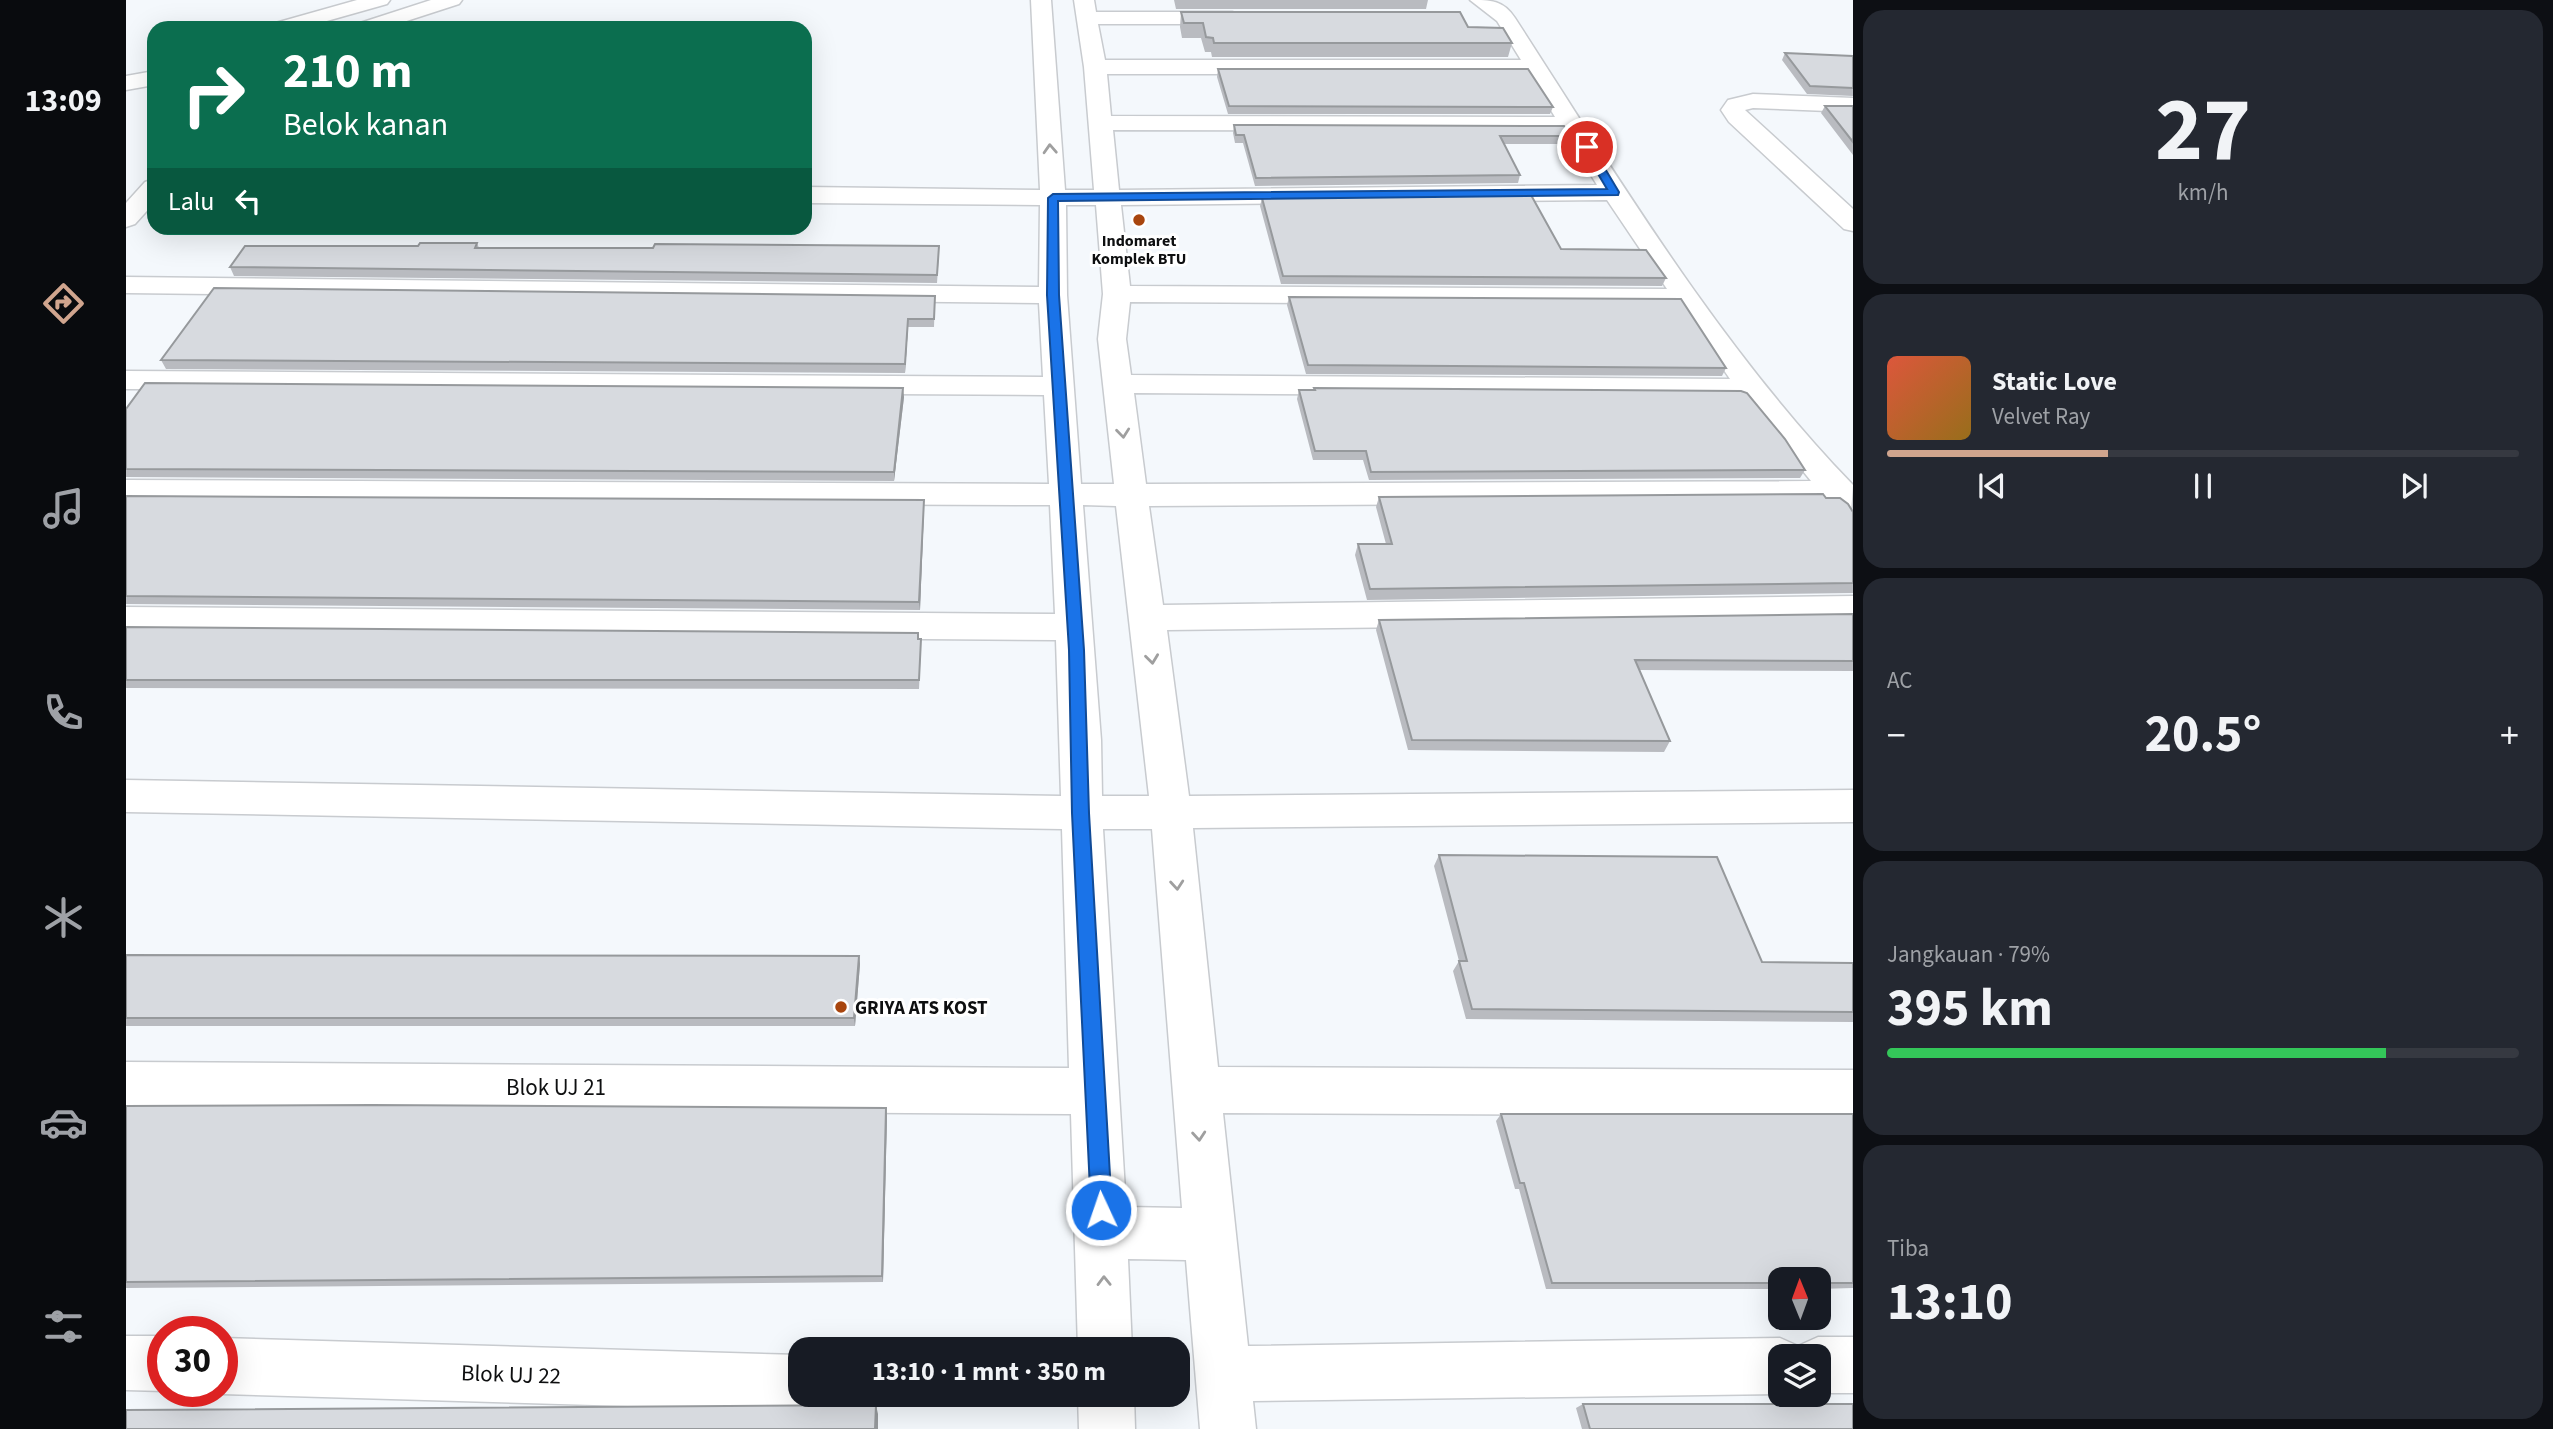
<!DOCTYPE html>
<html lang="id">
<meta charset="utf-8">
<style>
body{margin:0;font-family:"Source Sans 3",sans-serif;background:#242831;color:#f1f3f6;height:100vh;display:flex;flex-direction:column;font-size:26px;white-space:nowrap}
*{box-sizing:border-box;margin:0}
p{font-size:23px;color:#9ea1a6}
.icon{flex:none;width:38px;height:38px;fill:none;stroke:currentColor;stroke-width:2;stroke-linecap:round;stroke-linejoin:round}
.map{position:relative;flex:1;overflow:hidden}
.sheet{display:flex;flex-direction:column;gap:10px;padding:10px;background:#0d0f14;width:700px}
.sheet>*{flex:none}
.hud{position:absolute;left:21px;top:21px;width:665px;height:214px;border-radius:21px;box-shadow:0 7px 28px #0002;background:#0b6e4f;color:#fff;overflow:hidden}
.needle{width:46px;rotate:359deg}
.fabs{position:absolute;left:1642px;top:1267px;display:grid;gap:14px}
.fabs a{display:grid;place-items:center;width:63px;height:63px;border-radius:14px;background:#171b24;box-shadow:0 7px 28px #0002;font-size:35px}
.speed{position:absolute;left:21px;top:1316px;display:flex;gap:14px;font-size:35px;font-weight:700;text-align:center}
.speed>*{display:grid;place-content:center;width:91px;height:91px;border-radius:50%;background:#171b24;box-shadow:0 7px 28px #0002;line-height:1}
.speed .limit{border:10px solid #d22;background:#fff;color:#111}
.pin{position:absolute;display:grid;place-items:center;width:60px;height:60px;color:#fff;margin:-30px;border:4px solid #fff;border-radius:50%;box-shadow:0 2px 7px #0007}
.me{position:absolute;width:77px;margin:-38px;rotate:357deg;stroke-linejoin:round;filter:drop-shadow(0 0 5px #0008)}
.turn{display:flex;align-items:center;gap:24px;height:147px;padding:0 21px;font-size:32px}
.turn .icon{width:91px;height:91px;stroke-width:2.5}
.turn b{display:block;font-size:49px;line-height:60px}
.then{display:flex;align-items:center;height:66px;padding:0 21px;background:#0003;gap:14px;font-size:26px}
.big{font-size:52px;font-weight:700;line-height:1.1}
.sheet .tile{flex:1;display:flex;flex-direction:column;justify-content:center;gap:10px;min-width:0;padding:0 24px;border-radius:21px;background:#242831}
.sheet .dial{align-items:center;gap:0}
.dial b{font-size:91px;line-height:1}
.song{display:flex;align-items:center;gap:21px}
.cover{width:84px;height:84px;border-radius:10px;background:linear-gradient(135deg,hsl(10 70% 55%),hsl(40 70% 35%))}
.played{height:7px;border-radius:4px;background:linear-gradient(90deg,#d0a58e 35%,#363941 35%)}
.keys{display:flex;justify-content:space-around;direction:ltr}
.heat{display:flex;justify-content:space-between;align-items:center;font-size:38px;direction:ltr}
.charge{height:10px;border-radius:5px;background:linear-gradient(90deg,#34c759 79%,#363941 0)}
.trip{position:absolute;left:662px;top:1337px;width:402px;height:70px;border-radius:21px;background:#171b24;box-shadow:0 7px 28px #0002;font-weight:700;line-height:70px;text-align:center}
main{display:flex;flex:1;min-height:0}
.menu{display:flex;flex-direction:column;width:126px;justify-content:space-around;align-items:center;background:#090b0e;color:#9ea1a6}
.menu .icon{width:49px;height:49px}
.menu .current{color:#d0a58e}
.menu b{font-size:32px;color:#f1f3f6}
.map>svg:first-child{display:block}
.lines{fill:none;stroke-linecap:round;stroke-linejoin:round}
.minor-casing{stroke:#c8cbcf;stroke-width:3}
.minor{fill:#fff;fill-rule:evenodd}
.wall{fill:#b9bbc0}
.shaded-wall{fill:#96999c}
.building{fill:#d7dadf;stroke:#96999c;stroke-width:2}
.oneway{stroke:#9f9f9f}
.route{fill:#1a73e8;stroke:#114b97;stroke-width:2}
.poi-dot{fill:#a8450e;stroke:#fff;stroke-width:2.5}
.labels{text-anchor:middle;stroke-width:6;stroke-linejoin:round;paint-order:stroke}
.far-poi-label{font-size:16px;font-weight:bold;fill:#0e0f10;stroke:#fff}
.poi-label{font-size:19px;font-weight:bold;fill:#0e0f10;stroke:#fff;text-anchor:start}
.near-street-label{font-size:23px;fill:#0e0f10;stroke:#fff}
</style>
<main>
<nav class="menu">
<b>13:09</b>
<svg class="icon current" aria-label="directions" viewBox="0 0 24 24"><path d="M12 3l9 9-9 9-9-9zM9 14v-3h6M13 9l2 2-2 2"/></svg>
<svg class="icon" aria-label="music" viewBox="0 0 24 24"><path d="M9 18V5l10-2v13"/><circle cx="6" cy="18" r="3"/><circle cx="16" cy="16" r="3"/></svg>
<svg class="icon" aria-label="phone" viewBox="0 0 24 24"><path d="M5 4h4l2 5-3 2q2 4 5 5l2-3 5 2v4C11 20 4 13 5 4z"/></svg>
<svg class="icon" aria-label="climate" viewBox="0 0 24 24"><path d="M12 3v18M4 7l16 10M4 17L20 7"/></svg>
<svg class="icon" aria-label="car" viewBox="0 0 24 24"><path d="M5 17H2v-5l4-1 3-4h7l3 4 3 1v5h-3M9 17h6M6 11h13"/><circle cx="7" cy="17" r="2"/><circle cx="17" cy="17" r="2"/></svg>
<svg class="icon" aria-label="filters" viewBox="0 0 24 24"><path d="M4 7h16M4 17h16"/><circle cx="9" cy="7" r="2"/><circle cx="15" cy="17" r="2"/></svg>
</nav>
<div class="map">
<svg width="1727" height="1429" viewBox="0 0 1727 1429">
<rect width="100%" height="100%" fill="#f4f8fc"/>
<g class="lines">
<defs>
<path id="minor" d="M231,0H264L261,4L176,28H142L146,24Z
M305,0H336L333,4L259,28H227L231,24Z
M905,0H925L939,190H968L958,67L948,0H968L970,12H1106L1113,14L1116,18L1113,22L1106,24H972L979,60H1395L1371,21L1344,0C1365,0 1377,0 1389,18C1491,176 1595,349 1727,485L1725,514L1713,511L1705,502L1023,506L1037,605L1727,596V622L1041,630L1063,796L1727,790V822L1067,828L1092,1067L1727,1070V1116L1097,1113L1122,1346L1654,1338L1672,1346L1692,1337H1727V1393H1692V1356H1654V1394L1127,1401L1130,1429H1074L1060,1260L1002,1259L1006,1349H952L945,1114L0,1108V1062L943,1068L936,829L0,812V780L935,796L930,640L0,633V607L929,614L924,505L0,502V480L923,484L918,395L0,389V371L917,377L913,303L0,293V277L913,287L914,205L679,203V187L914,190ZM981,74H1403L1429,117L985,116ZM987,130L1438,131L1471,185L993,190ZM1481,200L1541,289L1004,286L995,205ZM940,205H970L977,294L972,339L988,484H955L941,295ZM1004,302L1553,305L1604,379L1005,375L1000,339ZM1008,393L1617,397L1685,481L1020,484ZM957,505L990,506L1023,796H976L975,740ZM977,829H1026L1056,1208L1000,1207Z
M28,71V85L0,90V76Z
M1627,94L1727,98V112L1627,108L1619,110L1727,209V231L1718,229L1603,122L1595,110L1602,100Z
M28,179V203L9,224L0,227V203L19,182Z
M0,1336H37L38,1391L0,1390Z
M96,1338L674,1355V1395H697L694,1403L674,1411L96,1394L90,1391H96Z
M952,1395H1008L1009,1429H953Z"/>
</defs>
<use href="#minor" class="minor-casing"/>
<use href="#minor" class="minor"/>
</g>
<path class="wall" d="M1048,0H1302L1300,9H1050Z
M1055,12L1342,27L1386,43L1382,57H1086L1085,52H1079L1075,38H1056L1054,27Z
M1659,53L1727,56V96L1681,94L1656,60Z
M1092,69L1427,107L1424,114H1102L1091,77Z
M1699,106H1727V155L1695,113Z
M1108,125L1445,136L1442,144H1378L1394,175L1392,183L1129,186L1117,143H1109L1107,133Z
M1136,198L1435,249L1540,278L1536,286L1155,284L1134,206Z
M351,243L353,248L813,254L811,283L108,276L104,267L292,246Z
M809,296L808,327H782L779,373L40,369L35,360Z
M1163,297L1600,368L1596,376L1180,374L1161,305Z
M1188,388L1679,470L1674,478L1243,480L1237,460H1187L1171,399L1173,390H1188Z
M778,397L768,481L0,477V409Z
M0,496L798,509L794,610L0,604Z
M1253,497L1700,498L1727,512V593L1241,600L1229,555L1232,544H1260L1250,507Z
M1727,614V671L1513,670L1544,741L1538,752L1282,750L1250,630L1253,620Z
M0,627L792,639L795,647L793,689L0,688Z
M1313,855L1636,962L1727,963V1022L1340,1019L1327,971L1333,961L1308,866Z
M0,955L733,956L734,964L729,1026H0Z
M0,1106L761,1115L757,1282L0,1288Z
M1375,1114H1727V1288L1692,1289V1279H1654V1289H1420L1393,1189H1389L1370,1121Z
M1457,1404L1727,1429H1456L1450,1408Z"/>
<path class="shaded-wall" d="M782,319V327L779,373V364Z
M777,388L778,397L768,481V472Z
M798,500V509L794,610L793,602Z
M733,956L734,964L729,1026L728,1018Z
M760,1108L761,1115L757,1282L756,1276Z
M750,1405L752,1414V1429H749Z"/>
<path class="building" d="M1055,12H1334L1342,27L1377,28L1386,43H1088L1087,38L1080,37L1077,23H1058Z
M1659,53L1727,56V88L1684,86Z
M1092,69H1402L1427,107L1103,106Z
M1699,106H1727V142Z
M1108,125L1438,126L1445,136H1374L1394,175L1130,178L1118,135H1110Z
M1405,195L1435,249L1520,250L1540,278L1157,276L1136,198Z
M294,243H351L349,248H527L529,244L813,246L811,275L104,267L119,246H292Z
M88,288L809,296L808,319H782L779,364L35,360Z
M1163,297L1555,299L1600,368L1182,365Z
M19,383L777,388L768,472L0,469V409Z
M1188,388L1615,391L1621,393L1659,439L1679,470L1245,472L1240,451H1189L1173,390H1189Z
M1697,494L1700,498H1714L1722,504L1727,512V583L1244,589L1232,544H1266L1253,497Z
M0,496L798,500L793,602L0,596Z
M1727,614V661L1509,660L1544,741L1286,740L1253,620Z
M0,627L792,633V639H795L793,680H0Z
M1313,855L1591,857L1636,962L1727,963V1012L1346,1009L1333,961H1341Z
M0,955L733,956L728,1018H0Z
M246,1105L760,1108L756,1276L0,1282V1106Z
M1375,1114H1727V1283H1692V1279H1654V1283H1426L1398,1183H1394Z
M1457,1404H1727V1429H1464Z
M750,1405L749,1429H0V1410Z"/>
<defs><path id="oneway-chevron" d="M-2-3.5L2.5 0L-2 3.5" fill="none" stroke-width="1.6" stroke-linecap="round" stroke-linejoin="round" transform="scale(1.75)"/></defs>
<g class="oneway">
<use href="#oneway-chevron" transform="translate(924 149) rotate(-93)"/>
<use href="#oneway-chevron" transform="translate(997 433) rotate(84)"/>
<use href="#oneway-chevron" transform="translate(1026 659) rotate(83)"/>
<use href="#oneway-chevron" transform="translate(1051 885) rotate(85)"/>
<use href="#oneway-chevron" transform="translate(1073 1136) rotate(85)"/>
<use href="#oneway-chevron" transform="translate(978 1281) rotate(-91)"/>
</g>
<path class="route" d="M1461,144L1466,147L1493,192L1492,195L932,201L933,295L958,650L963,813L986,1210L983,1217L975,1220L968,1217L965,1210L946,813L943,650L921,295L922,198L927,194L1481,189L1456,147Z"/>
<g class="poi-dot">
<circle cx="1013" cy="220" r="7"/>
<circle cx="715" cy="1007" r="7"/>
</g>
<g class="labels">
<g class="far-poi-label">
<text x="1013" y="246">Indomaret<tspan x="1013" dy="18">Komplek BTU</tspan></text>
</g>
<g class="poi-label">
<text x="729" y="1014">GRIYA ATS KOST</text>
</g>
<g class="near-street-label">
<text x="430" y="1095">Blok UJ 21</text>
<text transform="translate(385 1374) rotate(2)" y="8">Blok UJ 22</text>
</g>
</g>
</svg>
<div class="fabs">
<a><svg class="needle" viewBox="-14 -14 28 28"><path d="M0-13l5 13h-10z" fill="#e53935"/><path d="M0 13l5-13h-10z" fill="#9ea1a6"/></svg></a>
<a><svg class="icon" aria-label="layers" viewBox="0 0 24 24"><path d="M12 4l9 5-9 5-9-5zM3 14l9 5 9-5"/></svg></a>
</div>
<div class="speed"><div class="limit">30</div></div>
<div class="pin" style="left:1461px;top:147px;background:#d93025"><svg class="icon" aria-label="arrive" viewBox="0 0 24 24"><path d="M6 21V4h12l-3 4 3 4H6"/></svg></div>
<svg class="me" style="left:975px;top:1210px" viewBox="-20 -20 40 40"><circle r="17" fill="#1a73e8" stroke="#fff" stroke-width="3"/><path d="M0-11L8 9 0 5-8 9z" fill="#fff"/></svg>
<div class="trip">13:10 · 1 mnt · 350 m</div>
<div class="hud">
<div class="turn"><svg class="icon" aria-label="right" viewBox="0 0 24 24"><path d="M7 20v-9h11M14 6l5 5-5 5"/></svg><div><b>210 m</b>Belok kanan</div></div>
<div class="then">Lalu<svg class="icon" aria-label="left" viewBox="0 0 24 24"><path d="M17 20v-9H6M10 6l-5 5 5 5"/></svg></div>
</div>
</div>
<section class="sheet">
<div class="tile dial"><b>27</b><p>km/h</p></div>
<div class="tile">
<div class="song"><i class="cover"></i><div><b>Static Love</b><p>Velvet Ray</p></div></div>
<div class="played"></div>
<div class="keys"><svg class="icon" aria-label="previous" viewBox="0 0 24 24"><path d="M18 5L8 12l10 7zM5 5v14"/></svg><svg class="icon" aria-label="pause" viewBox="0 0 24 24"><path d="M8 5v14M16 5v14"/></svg><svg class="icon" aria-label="next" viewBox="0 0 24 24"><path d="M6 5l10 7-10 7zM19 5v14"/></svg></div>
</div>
<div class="tile"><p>AC</p>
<div class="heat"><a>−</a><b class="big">20.5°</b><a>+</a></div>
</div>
<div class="tile"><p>Jangkauan · 79%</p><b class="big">395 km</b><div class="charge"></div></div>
<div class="tile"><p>Tiba</p><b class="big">13:10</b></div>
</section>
</main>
